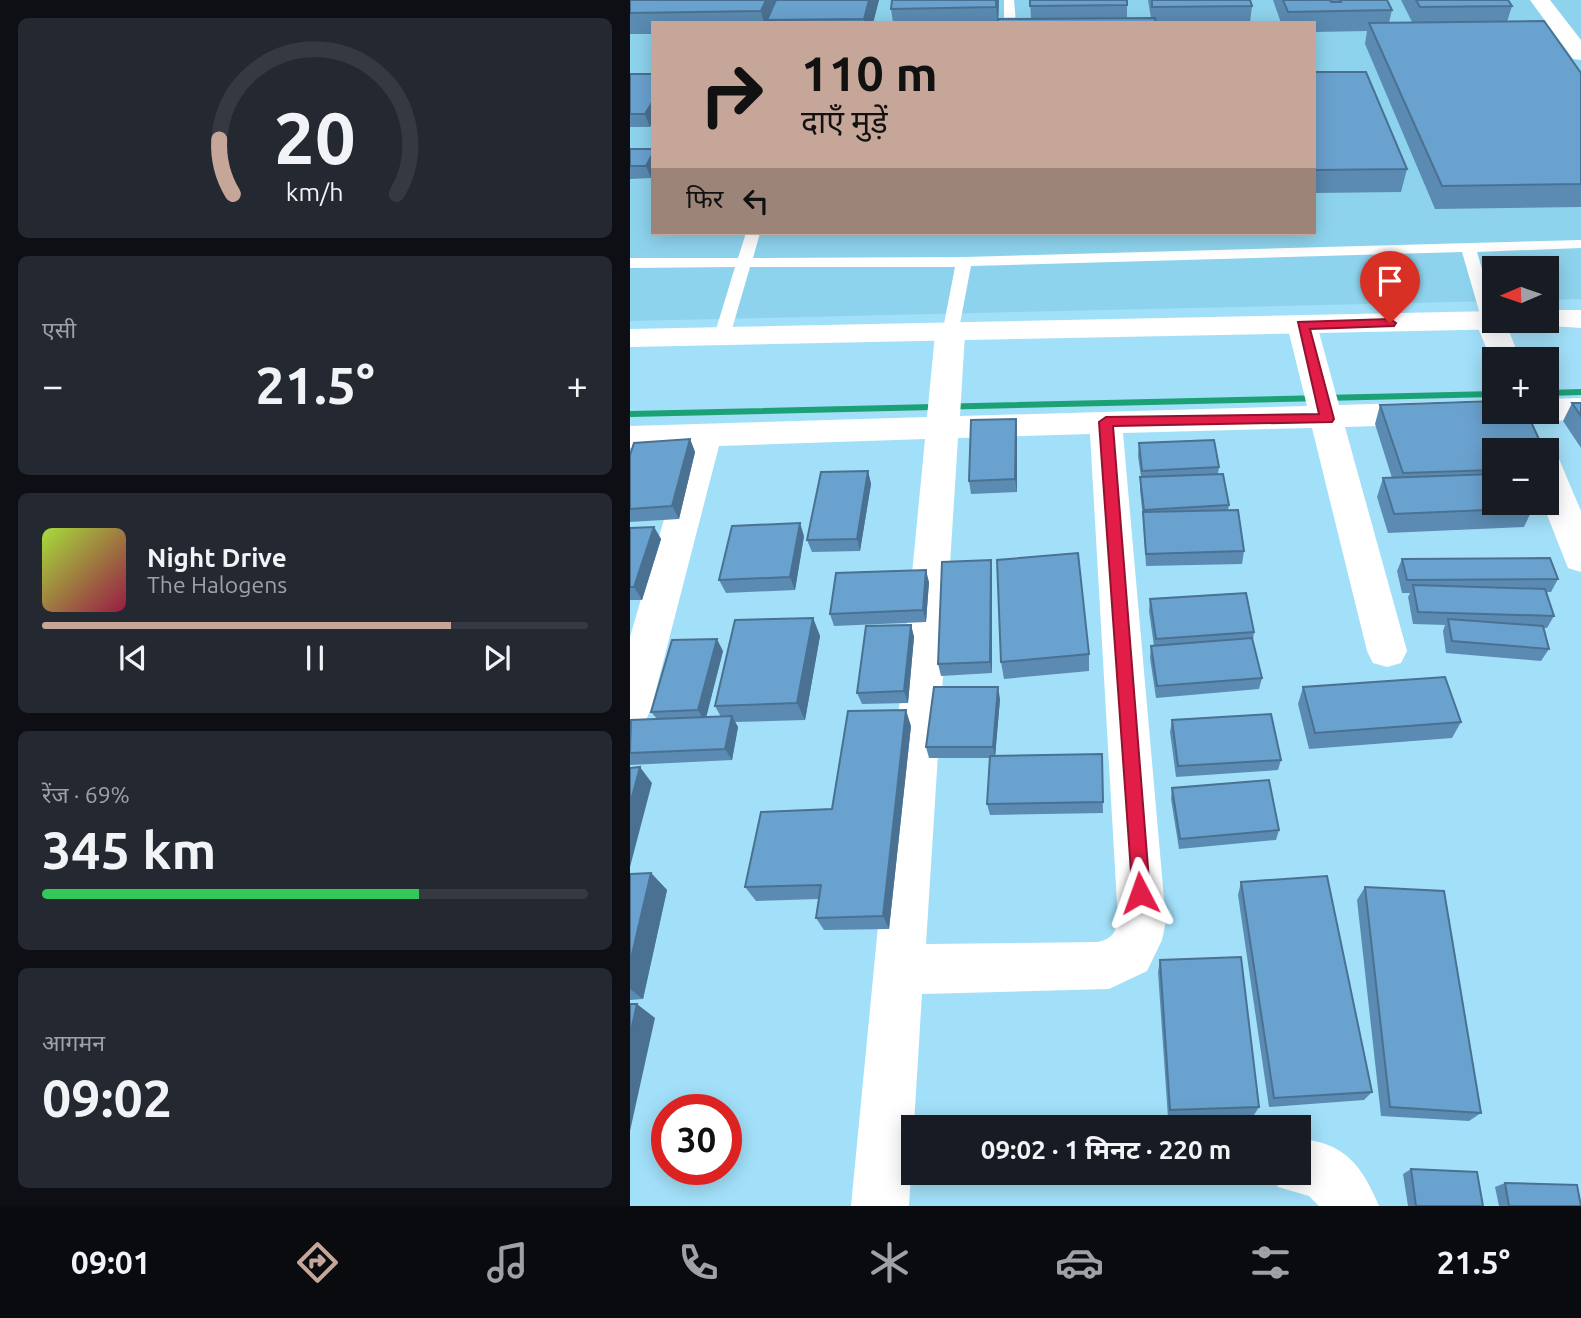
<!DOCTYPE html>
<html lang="hi">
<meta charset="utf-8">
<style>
body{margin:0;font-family:Ubuntu,"Noto Sans Devanagari",sans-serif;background:#242831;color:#f1f3f6;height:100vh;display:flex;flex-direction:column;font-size:26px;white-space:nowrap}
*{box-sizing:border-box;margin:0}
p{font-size:23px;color:#9ea1a6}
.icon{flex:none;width:38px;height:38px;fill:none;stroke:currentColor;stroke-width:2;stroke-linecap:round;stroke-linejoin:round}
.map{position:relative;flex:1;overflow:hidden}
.sheet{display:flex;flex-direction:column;gap:18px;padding:18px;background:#0d0f14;width:630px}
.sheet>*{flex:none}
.guide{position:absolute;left:21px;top:21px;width:665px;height:214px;border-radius:0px;box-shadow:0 4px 18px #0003;background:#c5a698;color:#111;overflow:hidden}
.needle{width:46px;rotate:268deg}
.buttons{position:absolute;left:852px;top:256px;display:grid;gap:14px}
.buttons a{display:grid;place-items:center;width:77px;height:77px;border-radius:0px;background:#171b24;box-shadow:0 4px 18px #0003;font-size:35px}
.speed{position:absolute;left:21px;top:1094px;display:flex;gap:14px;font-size:35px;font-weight:700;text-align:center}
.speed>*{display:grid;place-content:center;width:91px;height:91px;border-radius:50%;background:#171b24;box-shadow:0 4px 18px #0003;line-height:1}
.speed .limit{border:10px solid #d22;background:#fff;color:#111}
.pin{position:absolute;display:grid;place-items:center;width:60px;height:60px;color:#fff;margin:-72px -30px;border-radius:50% 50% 50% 0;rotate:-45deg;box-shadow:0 0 7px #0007}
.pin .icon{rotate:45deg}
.me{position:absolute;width:77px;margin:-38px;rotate:356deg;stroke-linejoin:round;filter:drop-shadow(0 0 5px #0008)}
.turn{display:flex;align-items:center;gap:24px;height:147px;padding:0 35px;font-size:32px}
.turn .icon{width:91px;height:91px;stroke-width:2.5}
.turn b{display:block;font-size:49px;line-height:60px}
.then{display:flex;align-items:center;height:66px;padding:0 35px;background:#0003;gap:14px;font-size:26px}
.big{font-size:52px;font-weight:700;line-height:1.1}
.sheet .tile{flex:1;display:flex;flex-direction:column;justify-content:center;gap:10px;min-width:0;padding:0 24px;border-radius:10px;background:#242831}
.sheet .dial{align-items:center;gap:0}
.dial svg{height:182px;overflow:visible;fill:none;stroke:#363941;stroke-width:7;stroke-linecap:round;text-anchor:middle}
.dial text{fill:#f1f3f6;stroke:none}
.song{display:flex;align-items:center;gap:21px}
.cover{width:84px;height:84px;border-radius:10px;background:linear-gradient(135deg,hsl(80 70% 55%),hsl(340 70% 35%))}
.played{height:7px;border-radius:4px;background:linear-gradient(90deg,#c5a698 75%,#363941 75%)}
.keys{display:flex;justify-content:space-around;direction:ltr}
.heat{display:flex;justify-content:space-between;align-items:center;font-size:38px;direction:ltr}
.charge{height:10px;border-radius:5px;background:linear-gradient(90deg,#34c759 69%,#363941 0)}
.trip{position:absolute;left:271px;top:1115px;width:410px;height:70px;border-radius:0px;background:#171b24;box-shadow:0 4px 18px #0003;font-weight:700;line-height:70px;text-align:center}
.dock{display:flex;height:112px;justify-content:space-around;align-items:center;background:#090b0e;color:#9ea1a6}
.dock .icon{width:49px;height:49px}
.dock .current{color:#c5a698}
.dock b{font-size:32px;color:#f1f3f6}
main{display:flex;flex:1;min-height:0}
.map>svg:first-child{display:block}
.built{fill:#8ed3ed;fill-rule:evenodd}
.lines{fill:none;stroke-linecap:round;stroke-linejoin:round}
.stream{fill:#1ca175;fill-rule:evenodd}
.service{fill:#fff;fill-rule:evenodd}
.minor{fill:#fff;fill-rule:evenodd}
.tertiary{fill:#fff;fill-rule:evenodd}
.wall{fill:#5b8bb2}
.shaded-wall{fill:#4a7191}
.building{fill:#6aa2cf;stroke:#4a7191;stroke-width:2}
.route{fill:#e11d48;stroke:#92132f;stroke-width:2}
</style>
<main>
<section class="sheet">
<div class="tile dial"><svg viewBox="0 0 100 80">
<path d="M14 69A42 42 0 1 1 86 69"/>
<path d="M14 69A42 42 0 0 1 8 45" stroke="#c5a698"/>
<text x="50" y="56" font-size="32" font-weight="700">20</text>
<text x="50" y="72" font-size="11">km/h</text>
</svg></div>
<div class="tile"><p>एसी</p>
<div class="heat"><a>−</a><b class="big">21.5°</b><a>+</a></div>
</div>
<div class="tile">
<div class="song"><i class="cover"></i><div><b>Night Drive</b><p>The Halogens</p></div></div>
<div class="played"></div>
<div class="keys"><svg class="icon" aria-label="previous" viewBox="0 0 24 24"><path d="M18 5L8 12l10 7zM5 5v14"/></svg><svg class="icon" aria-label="pause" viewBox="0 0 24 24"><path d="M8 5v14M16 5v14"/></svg><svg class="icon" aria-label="next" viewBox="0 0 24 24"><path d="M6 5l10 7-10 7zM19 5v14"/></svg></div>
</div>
<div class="tile"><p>रेंज · 69%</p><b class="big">345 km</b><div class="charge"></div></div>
<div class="tile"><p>आगमन</p><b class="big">09:02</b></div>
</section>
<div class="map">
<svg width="951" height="1206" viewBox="0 0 951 1206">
<rect width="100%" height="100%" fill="#a2e0f9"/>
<path class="built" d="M0,0H951V299L917,300V268H864V301L0,321ZM23,23H684V233H23Z"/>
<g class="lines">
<path class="stream" d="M951,389V395L917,396V390Z
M864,391V397L0,417V411Z"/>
<path class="service" d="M374,0H384L386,23H374Z
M116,233H130L123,258L334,257L951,240V248L847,252L864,309V320L868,321L860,326L852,321L832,252L341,266L328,334L320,339L312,334L325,267H120L100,336L92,341L84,336L105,267L0,268V258H108Z"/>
<path class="minor" d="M860,312L864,313V320L875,321L890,359H864V366L845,321L849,315Z
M672,316L683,319L687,325L709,405L864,400V411H887L883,419L871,422L715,427L777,651L771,663L757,667L743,663L737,651L682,428L493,433L536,921L532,940L517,971L479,989L292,994L279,1206H221L295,439L89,446L21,709L15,722L0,727V637L55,447L0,448V426L297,417L305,334L309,327L320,325L331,327L335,334L330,416L677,406L657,325L661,319ZM460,434L488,921C485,934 481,939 468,942L296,944L328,438Z
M951,398V420L917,421L906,418L902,411H917V399Z
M917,456L929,459L951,511V572L938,568L912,502H917Z
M668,1139C715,1142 732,1166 749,1206H689L679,1196L648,1187L642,1172H668Z"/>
<path class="tertiary" d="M900,0H920L951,40V60L943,59Z
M917,310H951V328L907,325L903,320H917Z
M864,311V320H896L892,326L881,329L0,347V329Z"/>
</g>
<path class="wall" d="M0,0H249L243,23H23V34H0Z
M262,0H369L368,23H263L261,9Z
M400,0L497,5V18H521L518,0H620L622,6L620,23H368L401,19Z
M643,0H757L762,10L759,23L782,22L771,0H878L882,6L877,22L951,73V207L805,209L735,44L737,31L684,32V23H651Z
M684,72L777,169L771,192L684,193Z
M0,74H23L20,127H0Z
M0,149H23V174L21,178L0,179Z
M942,403H951V448L933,421Z
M750,405L864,450V502L903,508L894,527L758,533L747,497L753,478H762L745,424Z
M386,419L387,432V492L341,494L339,481Z
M60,439L65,452L49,519L0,522V455Z
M509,443L589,467L588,474L599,505L598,511L614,551L612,564L516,566L513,518L510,490L511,477L508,456Z
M917,456L923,468L917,479Z
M238,471L241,484L230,551L182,552L177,540Z
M24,527L31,539L12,600H0V528Z
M174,536L165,590L96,593L89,580Z
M772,559L928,579L921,592H917L924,616L917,628H914L919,649L911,661L816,653L813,631L815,625L783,624L778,597L780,593H772L767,571Z
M362,573V673L311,676L308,664Z
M299,582L296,622L204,626L200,614Z
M520,599L624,632L623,640L632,678L629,689L526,698L520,658L521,646H524L519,611Z
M183,618L190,636L175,720L105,722L108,727L102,760L0,765V722L27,719L21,712L93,651L76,717H91L85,706Z
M281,625L284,637L278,703L232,704L227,693Z
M459,654V671L374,679L371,662Z
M673,687L831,722L822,738L679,749L668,704Z
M370,699L365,756L472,754L473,813L360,815L357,804L360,758H299L296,747Z
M542,720L651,760L648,770L546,777L540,732Z
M281,726L259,929L194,930L186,918L189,899L126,901L115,887L202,809Z
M542,788L649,830L646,840L549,849L541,799Z
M21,873L37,890L13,999L0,1000V874Z
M611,882L742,1092L734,1100L639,1107L608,895Z
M735,887L851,1113L839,1121L751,1116L727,900Z
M530,960L629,1107L624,1115L538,1118L528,972Z
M781,1169L853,1206H778L773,1174Z
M875,1183L951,1206H869L865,1187Z"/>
<path class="shaded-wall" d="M136,0H149L137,20L138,23H134L131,11Z
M239,0H249L243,23H235L234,19Z
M366,0H369L368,23L366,7Z
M23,101V121L20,127L15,114Z
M23,153V174L21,178L16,166Z
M386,419L387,432V492L385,479Z
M60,439L65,452L49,519L42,506Z
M238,471L241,484L230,551L227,539Z
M170,523L174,536L165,590L160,577Z
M24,527L31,539L12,600L4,587Z
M361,560L362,573V673L360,662Z
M296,570L299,582L296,622L293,610Z
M183,618L190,636L175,720L167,703Z
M281,625L284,637L278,703L274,691Z
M87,639L93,651L75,722L68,710Z
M368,687L370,699L365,758L363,747Z
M276,710L281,726L259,929L253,916Z
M102,716L108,727L102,760L95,749Z
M10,767L22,783L0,867V804Z
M21,873L37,890L13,999L0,989V963Z
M7,1004L25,1018L0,1131V1035Z"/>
<path class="building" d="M0,0H136L131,11L0,13Z
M146,0H239L234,19L137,20Z
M262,0H366V7L261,9Z
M400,0H497V5L400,6Z
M522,0H620L622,6L522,7Z
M653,0H700L701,2H711L710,0H757L762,10L658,12Z
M786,0H878L882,6L790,7Z
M525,18L526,23H368V19Z
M914,21L951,73V184L812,186L739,23Z
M684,72H736L777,169L684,170Z
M0,74H23V101L15,114H0Z
M0,149H23V153L16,166H0Z
M864,401V411H896L914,450H864V470L773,473L750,405Z
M942,403H951V416Z
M386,419L385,479L339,481L341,420Z
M60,439L42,506L0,509V455L4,443Z
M584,440L589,467L512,471L509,443Z
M917,456L923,468H917Z
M238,471L227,539L177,540L191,472Z
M593,474L599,505L514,510L510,477Z
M864,474V502H901L903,508L764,514L753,478Z
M608,510L614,551L516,554L513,512Z
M170,523L160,577L89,580L102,526Z
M24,527L4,587H0V528Z
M448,553L459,654L371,662L367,560Z
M920,558L928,579L777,580L772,559Z
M361,560L360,662L308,664L312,562Z
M296,570L293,610L200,614L206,573Z
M783,585L915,589L924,616L788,612Z
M616,593L624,632L526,639L520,599Z
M183,618L167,703L85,706L105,620Z
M818,619L913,626L919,649L822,641Z
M281,625L274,691L227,693L236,626Z
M622,638L632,678L527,686L521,646Z
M87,639L68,710L21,712L42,640Z
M815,677L831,722L685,733L673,687Z
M304,687H368L363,747H296Z
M276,710L253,916L186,918L191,885L115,887L131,812L202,809L218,711Z
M641,714L651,760L548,766L542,720Z
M102,716L95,749L0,753L1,720Z
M472,754L473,802L357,804L360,756Z
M10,767L0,804V768Z
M639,780L649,830L550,839L542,788Z
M21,873L0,963V874Z
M697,876L742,1092L644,1098L611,882Z
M735,887L814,891L851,1113L760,1107Z
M611,957L629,1107L540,1110L530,960Z
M0,1004H7L0,1035Z
M781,1169L847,1172L853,1206H786Z
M875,1183L947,1185L951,1206H879Z"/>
<path class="route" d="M760,319L766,323L764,326L680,329L704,419L702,422L483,426L520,893L517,900L510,903L503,900L469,422L476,417L689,414L668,322Z"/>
</svg>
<div class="buttons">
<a><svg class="needle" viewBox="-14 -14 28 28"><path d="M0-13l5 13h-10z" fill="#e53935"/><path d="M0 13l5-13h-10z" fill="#9ea1a6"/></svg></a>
<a>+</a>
<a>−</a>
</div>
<div class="speed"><div class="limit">30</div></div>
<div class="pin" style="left:760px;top:323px;background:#d93025"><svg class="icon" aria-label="arrive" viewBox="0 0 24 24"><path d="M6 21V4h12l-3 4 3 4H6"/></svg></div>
<svg class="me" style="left:510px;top:893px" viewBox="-20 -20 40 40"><path d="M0-17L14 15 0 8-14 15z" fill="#e11d48" stroke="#fff" stroke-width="4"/></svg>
<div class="trip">09:02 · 1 मिनट · 220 m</div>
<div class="guide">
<div class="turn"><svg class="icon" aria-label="right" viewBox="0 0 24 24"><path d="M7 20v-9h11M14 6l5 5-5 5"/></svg><div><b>110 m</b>दाएँ मुड़ें</div></div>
<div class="then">फिर<svg class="icon" aria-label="left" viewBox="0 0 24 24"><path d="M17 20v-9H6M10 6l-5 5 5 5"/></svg></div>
</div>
</div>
</main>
<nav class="dock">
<b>09:01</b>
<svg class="icon current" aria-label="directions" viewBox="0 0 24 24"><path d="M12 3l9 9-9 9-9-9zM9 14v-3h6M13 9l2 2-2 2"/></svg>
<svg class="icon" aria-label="music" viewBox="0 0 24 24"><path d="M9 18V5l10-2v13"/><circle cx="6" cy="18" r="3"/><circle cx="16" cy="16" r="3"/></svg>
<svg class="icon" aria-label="phone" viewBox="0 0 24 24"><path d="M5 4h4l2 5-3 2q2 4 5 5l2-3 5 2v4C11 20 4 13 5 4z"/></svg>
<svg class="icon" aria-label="climate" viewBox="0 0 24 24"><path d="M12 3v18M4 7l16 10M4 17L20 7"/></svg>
<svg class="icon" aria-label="car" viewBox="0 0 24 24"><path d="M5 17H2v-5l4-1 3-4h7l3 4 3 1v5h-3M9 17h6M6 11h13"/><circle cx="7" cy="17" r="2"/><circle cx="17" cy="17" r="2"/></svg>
<svg class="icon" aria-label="filters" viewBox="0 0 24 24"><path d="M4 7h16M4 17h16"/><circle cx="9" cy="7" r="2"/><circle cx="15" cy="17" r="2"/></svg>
<b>21.5°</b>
</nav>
